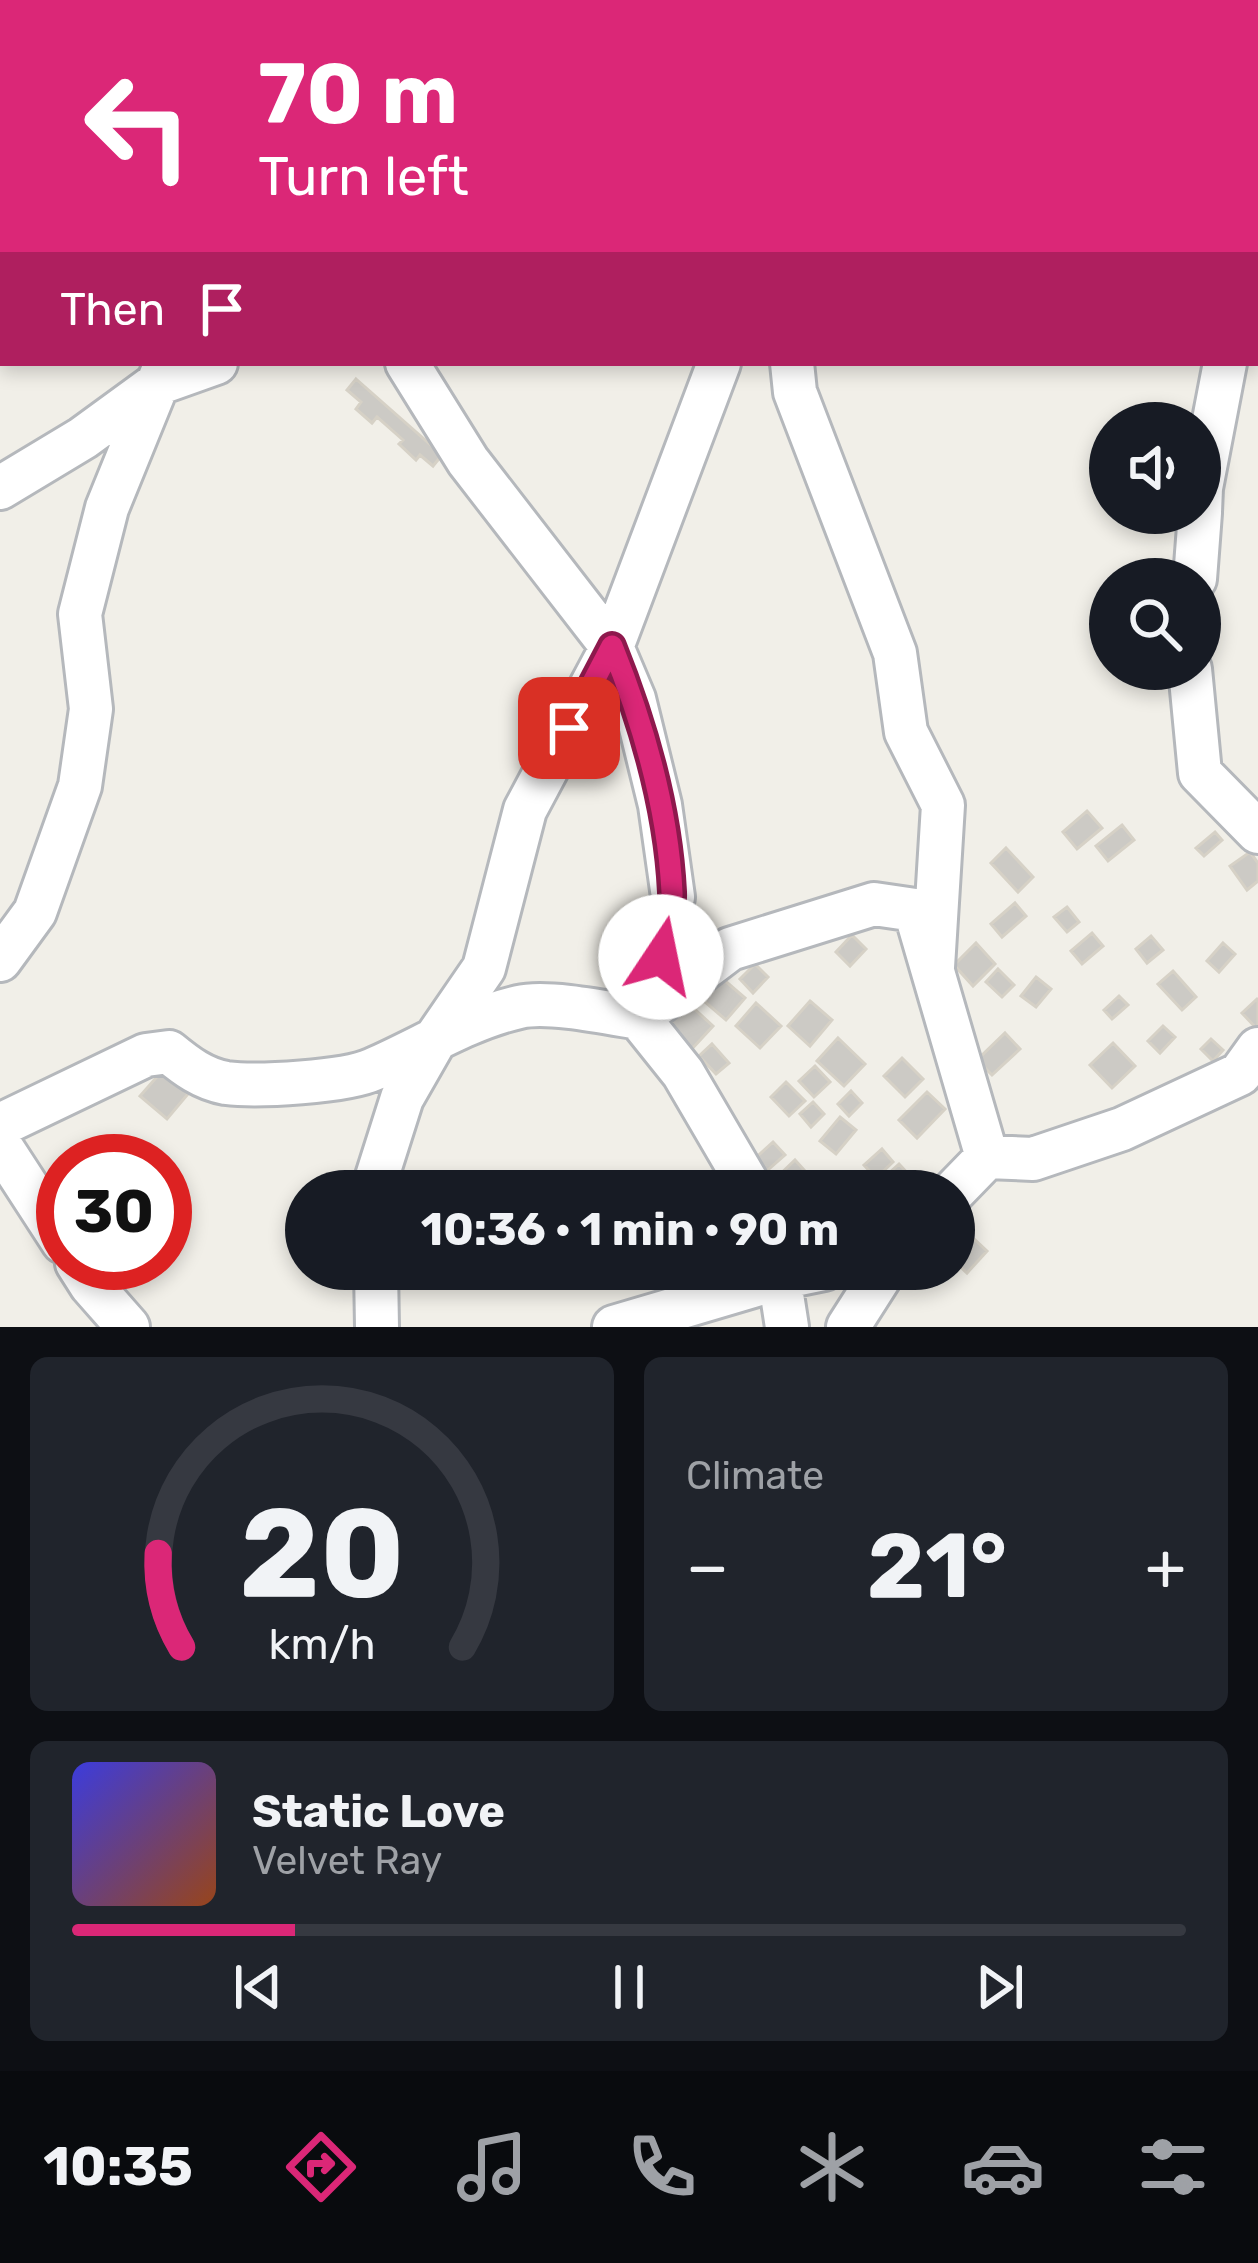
<!DOCTYPE html>
<meta charset="utf-8">
<style>
body{margin:0;font-family:Rubik,sans-serif;background:#20242c;color:#f1f3f6;height:100vh;display:flex;flex-direction:column;font-size:45px;white-space:nowrap}
*{box-sizing:border-box;margin:0}
p{font-size:39px;color:#9ea1a6}
.icon{flex:none;width:66px;height:66px;fill:none;stroke:currentColor;stroke-width:2;stroke-linecap:round;stroke-linejoin:round}
.map{position:relative;height:1327px;overflow:hidden}
.details{display:flex;flex-direction:column;gap:30px;padding:30px;background:#0d0f14;flex:1}
.details>*{flex:none}
.guide{position:absolute;left:0px;top:0px;width:1260px;height:366px;box-shadow:0 6px 18px #0003;background:#db2777;color:#fff;overflow:hidden}
.fabs{position:absolute;left:1089px;top:402px;display:grid;gap:24px}
.fabs a{display:grid;place-items:center;width:132px;height:132px;border-radius:50%;background:#171b24;box-shadow:0 6px 18px #0003;font-size:60px}
.speed{position:absolute;left:36px;top:1134px;display:flex;gap:24px;font-size:60px;font-weight:700;text-align:center}
.speed>*{display:grid;place-content:center;width:156px;height:156px;border-radius:50%;background:#171b24;box-shadow:0 6px 18px #0003;line-height:1}
.speed .limit{border:18px solid #d22;background:#fff;color:#111}
.pin{position:absolute;display:grid;place-items:center;width:102px;height:102px;color:#fff;margin:-51px;border-radius:24px;box-shadow:0 6px 18px #0006}
.me{position:absolute;width:132px;margin:-66px;rotate:11deg;stroke-linejoin:round;filter:drop-shadow(0 0 9px #0008)}
.turn{display:flex;align-items:center;gap:42px;height:252px;padding:0 60px;font-size:54px}
.turn .icon{width:156px;height:156px;stroke-width:2.5}
.turn b{display:block;font-size:84px;line-height:102px}
.then{display:flex;align-items:center;height:114px;padding:0 60px;background:#0003;gap:24px;font-size:45px}
.big{font-size:90px;font-weight:700;line-height:1.1}
.details .card{flex:1;display:flex;flex-direction:column;justify-content:center;gap:18px;min-width:0;padding:0 42px;border-radius:18px;background:#20242c}
.details .dial{align-items:center;gap:0}
.dial svg{height:312px;overflow:visible;fill:none;stroke:#363941;stroke-width:7;stroke-linecap:round;text-anchor:middle}
.dial text{fill:#f1f3f6;stroke:none}
.song{display:flex;align-items:center;gap:36px}
.cover{width:144px;height:144px;border-radius:18px;background:linear-gradient(135deg,hsl(240 70% 55%),hsl(20 70% 35%))}
.played{height:12px;border-radius:6px;background:linear-gradient(90deg,#db2777 20%,#363941 20%)}
.keys{display:flex;justify-content:space-around;direction:ltr}
.heat{display:flex;justify-content:space-between;align-items:center;font-size:66px;direction:ltr}
.details .tiles{flex:1;display:grid;gap:30px;grid-template-columns:1fr 1fr}
.card:last-child{grid-column:span 2}
.trip{position:absolute;left:285px;top:1170px;width:690px;height:120px;border-radius:60px;background:#171b24;box-shadow:0 6px 18px #0003;font-weight:700;line-height:120px;text-align:center}
.tabs{display:flex;height:192px;justify-content:space-around;align-items:center;background:#090b0e;color:#9ea1a6}
.tabs .icon{width:84px;height:84px}
.tabs .current{color:#db2777}
.tabs b{font-size:54px;color:#f1f3f6}
.map>svg:first-child{display:block}
.building{fill:#cccac5;stroke:#d6d1c6;stroke-width:3}
.lines{fill:none;stroke-linecap:round;stroke-linejoin:round}
.minor-casing{stroke:#b5b8bc;stroke-width:48}
.minor{stroke:#fff;stroke-width:42}
.route-casing{stroke:#8e194d;stroke-width:30}
.route{stroke:#db2777;stroke-width:21}
</style>
<div class="map">
<svg width="1258" height="1327" viewBox="0 0 1258 1327">
<rect width="100%" height="100%" fill="#f1efe8"/>
<path class="building" d="M356,379L442,455L433,466L420,455L416,460L399,444L403,440L377,417L372,423L356,409L361,402L347,390Z
M1087,811L1102,828L1077,849L1063,832Z
M1122,825L1134,840L1108,861L1096,846Z
M1215,832L1222,840L1204,856L1196,848Z
M1006,848L1033,877L1018,892L991,863Z
M1250,852L1258,863V881L1247,890L1230,866Z
M1015,903L1026,916L1002,937L991,924Z
M1067,907L1079,922L1067,932L1054,917Z
M1092,933L1103,946L1082,964L1071,951Z
M852,935L866,949L850,966L836,952Z
M1151,936L1163,950L1147,963L1136,949Z
M976,943L995,964L973,986L954,965Z
M1223,943L1235,954L1219,972L1207,961Z
M755,964L768,977L753,993L740,979Z
M998,969L1014,985L1002,997L986,982Z
M1173,971L1196,997L1182,1010L1158,984Z
M716,973L745,998L726,1020L697,995Z
M1036,977L1051,989L1036,1007L1021,996Z
M677,993L713,1026L691,1050L655,1017Z
M1119,996L1128,1005L1112,1019L1104,1010Z
M1257,999L1258,1000V1030L1242,1013Z
M810,1001L832,1020L810,1046L788,1026Z
M756,1003L781,1026L760,1048L736,1026Z
M1163,1026L1175,1037L1160,1053L1148,1041Z
M1005,1033L1020,1049L992,1075L977,1060Z
M838,1038L865,1064L844,1086L817,1061Z
M1211,1039L1223,1050L1213,1061L1201,1049Z
M1113,1043L1135,1066L1112,1088L1090,1065Z
M712,1044L729,1063L716,1074L699,1056Z
M902,1058L923,1079L905,1097L884,1076Z
M815,1066L830,1082L814,1097L799,1081Z
M162,1071L188,1094L167,1119L140,1096Z
M786,1082L805,1101L789,1116L771,1097Z
M851,1091L862,1103L849,1116L838,1104Z
M927,1092L945,1109L917,1138L899,1120Z
M813,1102L824,1114L811,1127L800,1114Z
M840,1117L856,1130L836,1154L820,1141Z
M773,1142L785,1155L761,1176L750,1163Z
M882,1149L893,1162L876,1178L864,1165Z
M795,1160L813,1180L801,1191H773L768,1186Z
M899,1164L924,1191H885L878,1183Z
M957,1223L987,1251L967,1273L954,1261V1227Z
M677,1269H681L689,1280L670,1294L660,1281Z"/>
<g class="lines">
<defs>
<path id="minor" d="M8,0L11,3
M696,0L697,3
M224,3L225,0
M478,3L481,0
M795,3V0
M1257,178H1258
M1257,259L1258,256
M407,363L468,461L612,647L634,699L660,805L673,897L661,957L639,1018
M792,363L795,392L895,653L906,732L943,805L933,967
M0,488L83,438L157,384L216,363
M1200,512L1201,488L1225,363
M1195,579L1200,513
M1190,669L1200,773L1258,832
M0,960L35,912L80,786L91,709L80,614L107,508L166,363
M639,1018L730,949L874,904L915,910L987,1157
M0,1125L146,1055L169,1052C186,1066 203,1079 226,1083C257,1087 346,1082 374,1069C422,1048 467,1019 519,1007C547,1000 609,1013 639,1018L683,1073L752,1191
M0,1145L63,1242
M375,1191V1183L402,1098L438,1035L484,968L525,810L612,647L719,363
M954,1191L987,1157L1033,1159L1122,1129L1240,1074L1258,1049
M77,1263L91,1285L128,1327
M376,1269L377,1327
M778,1269L787,1327
M614,1327L780,1278L824,1269
M848,1327L885,1269"/>
</defs>
<use href="#minor" class="minor-casing"/>
<use href="#minor" class="minor"/>
</g>
<g class="lines">
<defs>
<path id="route" d="M569,728L612,646C643,723 668,809 672,892C673,913 665,936 661,957"/>
</defs>
<use href="#route" class="route-casing"/>
<use href="#route" class="route"/>
</g>
</svg>
<div class="fabs">
<a><svg class="icon" aria-label="sound" viewBox="0 0 24 24"><path d="M4 9h4l5-4v14l-5-4H4zM17 9q2 3 0 6"/></svg></a>
<a><svg class="icon" aria-label="search" viewBox="0 0 24 24"><circle cx="10" cy="10" r="6"/><path d="M15 15l6 6"/></svg></a>
</div>
<div class="speed"><div class="limit">30</div></div>
<div class="pin" style="left:569px;top:728px;background:#d93025"><svg class="icon" aria-label="arrive" viewBox="0 0 24 24"><path d="M6 21V4h12l-3 4 3 4H6"/></svg></div>
<svg class="me" style="left:661px;top:957px" viewBox="-20 -20 40 40"><circle r="19" fill="#fff"/><path d="M0-13L10 11 0 6-10 11z" fill="#db2777"/></svg>
<div class="trip">10:36 · 1 min · 90 m</div>
<div class="guide">
<div class="turn"><svg class="icon" aria-label="left" viewBox="0 0 24 24"><path d="M17 20v-9H6M10 6l-5 5 5 5"/></svg><div><b>70 m</b>Turn left</div></div>
<div class="then">Then<svg class="icon" aria-label="arrive" viewBox="0 0 24 24"><path d="M6 21V4h12l-3 4 3 4H6"/></svg></div>
</div>
</div>
<section class="details">
<div class="tiles">
<div class="card dial"><svg viewBox="0 0 100 80">
<path d="M14 69A42 42 0 1 1 86 69"/>
<path d="M14 69A42 42 0 0 1 8 45" stroke="#db2777"/>
<text x="50" y="56" font-size="32" font-weight="700">20</text>
<text x="50" y="72" font-size="11">km/h</text>
</svg></div>
<div class="card"><p>Climate</p>
<div class="heat"><a>−</a><b class="big">21°</b><a>+</a></div>
</div>
<div class="card">
<div class="song"><i class="cover"></i><div><b>Static Love</b><p>Velvet Ray</p></div></div>
<div class="played"></div>
<div class="keys"><svg class="icon" aria-label="previous" viewBox="0 0 24 24"><path d="M18 5L8 12l10 7zM5 5v14"/></svg><svg class="icon" aria-label="pause" viewBox="0 0 24 24"><path d="M8 5v14M16 5v14"/></svg><svg class="icon" aria-label="next" viewBox="0 0 24 24"><path d="M6 5l10 7-10 7zM19 5v14"/></svg></div>
</div>
</div>
</section>
<nav class="tabs">
<b>10:35</b>
<svg class="icon current" aria-label="directions" viewBox="0 0 24 24"><path d="M12 3l9 9-9 9-9-9zM9 14v-3h6M13 9l2 2-2 2"/></svg>
<svg class="icon" aria-label="music" viewBox="0 0 24 24"><path d="M9 18V5l10-2v13"/><circle cx="6" cy="18" r="3"/><circle cx="16" cy="16" r="3"/></svg>
<svg class="icon" aria-label="phone" viewBox="0 0 24 24"><path d="M5 4h4l2 5-3 2q2 4 5 5l2-3 5 2v4C11 20 4 13 5 4z"/></svg>
<svg class="icon" aria-label="climate" viewBox="0 0 24 24"><path d="M12 3v18M4 7l16 10M4 17L20 7"/></svg>
<svg class="icon" aria-label="car" viewBox="0 0 24 24"><path d="M5 17H2v-5l4-1 3-4h7l3 4 3 1v5h-3M9 17h6M6 11h13"/><circle cx="7" cy="17" r="2"/><circle cx="17" cy="17" r="2"/></svg>
<svg class="icon" aria-label="filters" viewBox="0 0 24 24"><path d="M4 7h16M4 17h16"/><circle cx="9" cy="7" r="2"/><circle cx="15" cy="17" r="2"/></svg>
</nav>
